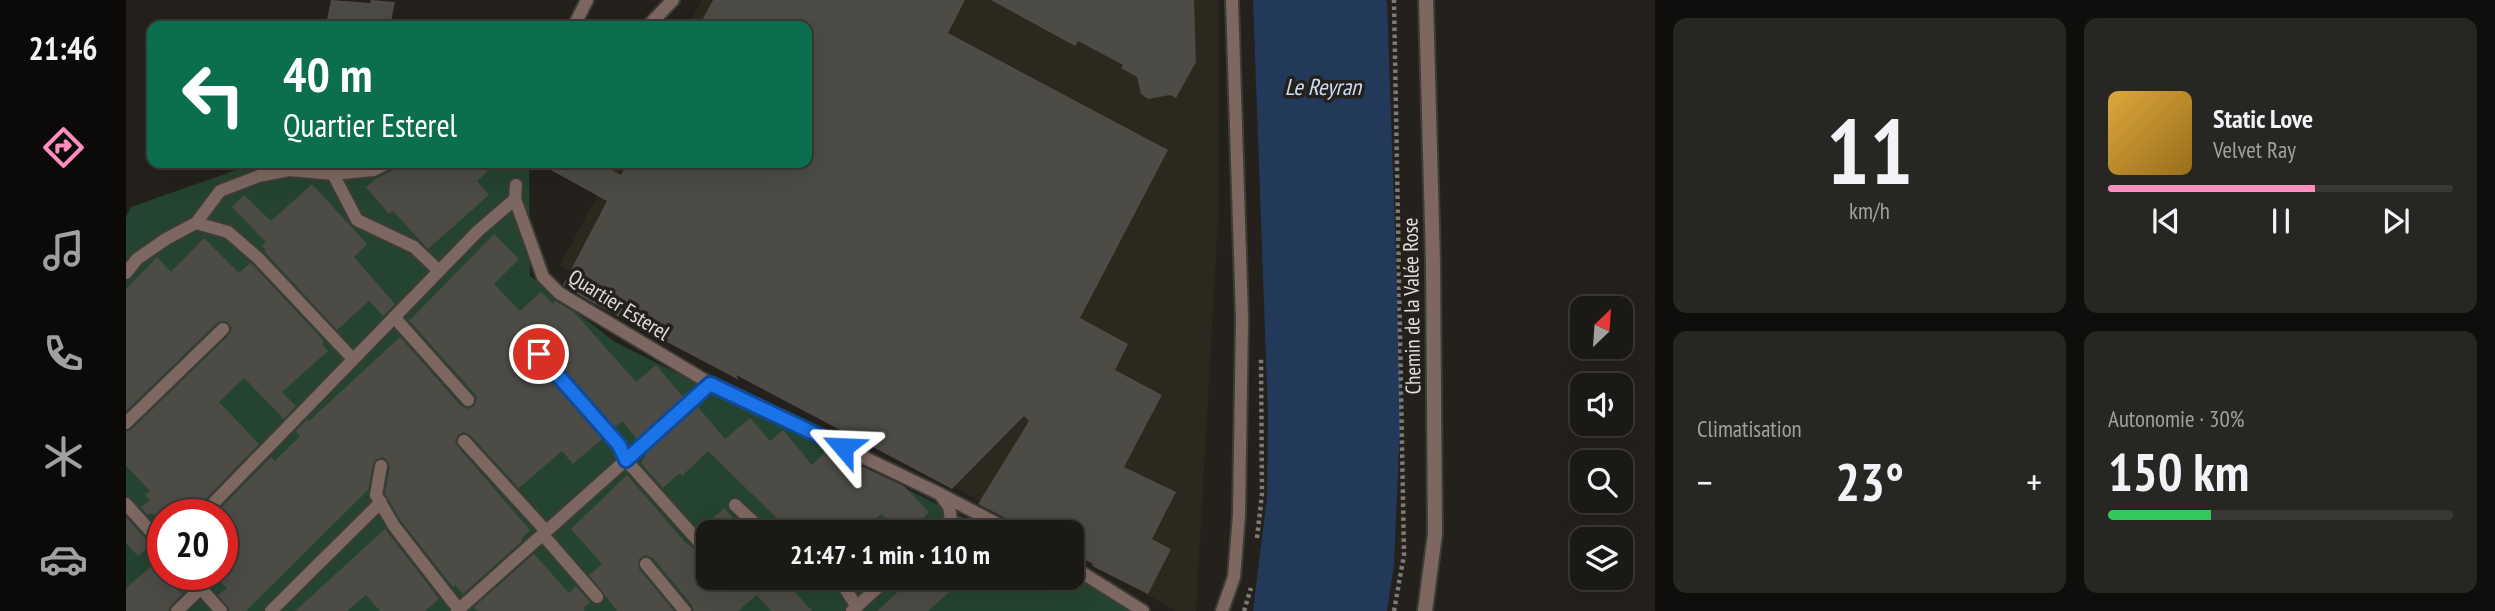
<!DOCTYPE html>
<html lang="fr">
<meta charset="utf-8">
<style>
body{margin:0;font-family:"PT Sans Narrow",sans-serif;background:#282622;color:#f1f3f6;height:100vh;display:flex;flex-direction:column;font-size:26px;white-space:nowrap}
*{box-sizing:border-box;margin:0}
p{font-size:23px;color:#a0a0a0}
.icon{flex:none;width:38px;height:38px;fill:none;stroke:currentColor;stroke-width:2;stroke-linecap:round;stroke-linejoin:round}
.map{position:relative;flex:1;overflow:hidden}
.details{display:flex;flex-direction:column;gap:18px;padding:18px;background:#0f0e0c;width:840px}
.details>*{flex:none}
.top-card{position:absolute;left:21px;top:21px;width:665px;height:147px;border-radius:14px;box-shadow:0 7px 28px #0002,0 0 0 2px #393834;background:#0b6e4f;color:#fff;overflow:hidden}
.needle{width:46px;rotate:25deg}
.buttons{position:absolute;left:1444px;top:296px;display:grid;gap:14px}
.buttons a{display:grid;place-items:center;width:63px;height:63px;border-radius:14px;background:#1b1915;box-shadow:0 7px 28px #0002,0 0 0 2px #393834;font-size:35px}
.speed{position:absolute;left:21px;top:499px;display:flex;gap:14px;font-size:35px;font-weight:700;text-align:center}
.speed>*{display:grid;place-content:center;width:91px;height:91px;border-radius:50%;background:#1b1915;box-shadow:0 7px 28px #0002,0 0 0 2px #393834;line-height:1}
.speed .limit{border:10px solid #d22;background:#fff;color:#111}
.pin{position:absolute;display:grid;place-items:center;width:60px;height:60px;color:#fff;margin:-30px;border:4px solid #fff;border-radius:50%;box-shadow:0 2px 7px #0007}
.me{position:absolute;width:77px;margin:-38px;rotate:296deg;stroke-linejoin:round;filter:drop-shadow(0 0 5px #0008)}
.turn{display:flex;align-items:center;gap:24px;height:147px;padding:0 21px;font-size:32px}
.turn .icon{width:91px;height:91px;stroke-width:2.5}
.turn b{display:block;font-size:49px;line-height:60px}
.big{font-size:52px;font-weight:600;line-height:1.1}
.details .widget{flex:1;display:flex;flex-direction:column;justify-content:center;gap:10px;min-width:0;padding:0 24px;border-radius:14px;background:#282622}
.details .dial{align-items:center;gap:0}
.dial b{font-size:91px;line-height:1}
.song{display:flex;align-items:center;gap:21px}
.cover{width:84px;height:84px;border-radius:10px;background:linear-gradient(135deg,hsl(40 70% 55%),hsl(40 70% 35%))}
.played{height:7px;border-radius:4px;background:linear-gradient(90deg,#fd8ebf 60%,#393834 60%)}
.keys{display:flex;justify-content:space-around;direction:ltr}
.heat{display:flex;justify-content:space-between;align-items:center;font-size:38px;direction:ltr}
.charge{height:10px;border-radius:5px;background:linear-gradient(90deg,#34c759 30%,#393834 0)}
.details .tiles{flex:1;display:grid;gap:18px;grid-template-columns:repeat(2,1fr)}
.trip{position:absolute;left:570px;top:520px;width:388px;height:70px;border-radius:14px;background:#1b1915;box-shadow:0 7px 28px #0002,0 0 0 2px #393834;font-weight:600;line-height:70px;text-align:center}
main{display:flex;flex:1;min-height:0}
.dock{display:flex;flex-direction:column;width:126px;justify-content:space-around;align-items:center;background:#0b0a08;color:#a0a0a0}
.dock .icon{width:49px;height:49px}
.dock .active{color:#fd8ebf}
.dock b{font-size:32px;color:#f1f3f6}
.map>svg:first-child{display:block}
.built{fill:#2d281d}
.green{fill:#24442f;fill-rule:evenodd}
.water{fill:#23395a}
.building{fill:#4d4b45}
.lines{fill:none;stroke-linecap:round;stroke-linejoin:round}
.lane-casing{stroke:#3e3c37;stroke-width:16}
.street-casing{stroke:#3e3c37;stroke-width:18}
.path{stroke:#7e7b77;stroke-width:4.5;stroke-dasharray:3.5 3.5;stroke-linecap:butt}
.lane{stroke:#7c6860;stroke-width:12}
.street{stroke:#7c6860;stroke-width:14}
.route-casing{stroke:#114b97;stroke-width:18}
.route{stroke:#1a73e8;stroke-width:12}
.labels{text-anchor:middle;stroke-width:7;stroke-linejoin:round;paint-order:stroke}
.street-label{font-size:21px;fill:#e1dfdc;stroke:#24211c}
.water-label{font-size:23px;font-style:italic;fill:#ccdcf4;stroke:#24211c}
</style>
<main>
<nav class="dock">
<b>21:46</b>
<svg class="icon active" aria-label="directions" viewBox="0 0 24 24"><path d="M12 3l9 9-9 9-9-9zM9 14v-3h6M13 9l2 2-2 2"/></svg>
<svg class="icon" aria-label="music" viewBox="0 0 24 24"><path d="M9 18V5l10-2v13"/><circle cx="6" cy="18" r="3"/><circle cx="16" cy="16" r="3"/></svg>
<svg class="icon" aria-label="phone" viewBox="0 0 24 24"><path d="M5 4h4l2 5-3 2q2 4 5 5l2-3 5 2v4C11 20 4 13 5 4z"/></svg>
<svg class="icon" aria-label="climate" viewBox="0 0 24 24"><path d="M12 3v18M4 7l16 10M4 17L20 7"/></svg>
<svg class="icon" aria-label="car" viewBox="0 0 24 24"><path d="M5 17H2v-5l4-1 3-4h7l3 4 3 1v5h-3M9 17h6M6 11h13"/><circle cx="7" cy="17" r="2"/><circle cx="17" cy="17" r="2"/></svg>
</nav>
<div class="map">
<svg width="1529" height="611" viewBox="0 0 1529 611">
<rect width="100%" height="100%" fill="#24211c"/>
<path class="built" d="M576,0H1092V220L1070,611H1050L947,553V532H909L434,265L489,163H681V26H562Z"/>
<path class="green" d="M130,163H403L404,276L489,342L866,532H583V578H947V573L964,581L1002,611H0V217L5,207ZM37,514H96V574H37Z"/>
<path class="water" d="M1127,0H1261L1275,405L1268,565L1261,611H1127L1141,497L1142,413Z"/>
<path class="building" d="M205,0L244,3L245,0L269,2L264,26H236L201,20Z
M587,0H839L822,33L1042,150L954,318L1002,344L989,370L1036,395L998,467L1050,492L1026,539L1045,549L1022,594L966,566L967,564L947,553V532H896L891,524L852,504L903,421L898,416L826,489L730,438L741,449L714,436L718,432L610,375L613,380L463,301L437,285L481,201L412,163H474L495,175L501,163H681V26H573Z
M865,0H1068L1070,62L1050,98L1044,95L1022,99L1015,94L1011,77L995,68L997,65L952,41L949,46Z
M281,163H371L351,181L363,195L302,249L267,211L263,214L240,187L250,179Z
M186,184L241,244L228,257L269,304L257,316L243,301L211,330L138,251L140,250L136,246L140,242L106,207L118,195L145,221Z
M368,234L393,259L368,284L394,311L415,292L427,304L429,301L448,312L510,382L530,365L557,397L511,439L496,421L489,427L420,348L411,346L405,352L406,360L476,439L447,464L436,451L393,488L344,435L337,432L332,435L329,442L332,447L404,530L395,539L396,541L337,594L329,585L327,587L275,521L259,493L264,467L261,460L256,457L249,460L247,464L242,490L120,611H104L92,595L101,588L96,583V514H89L145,457L149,461L174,436L170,431L182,419L183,421L274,337L335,406L343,409L348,406L351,399L349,394L280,317L284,320Z
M78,238L113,273L124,263L126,264L198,341L196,344L202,351L156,392L170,406L158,419L118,378L93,402L133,444L71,508L68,514H21L15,507L24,500L19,495L24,491L0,466V432L6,429L103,335L106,328L100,321L91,323L0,411V289L31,257L45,272Z
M572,407L599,439L624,418L644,441L657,430L686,465L701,450L778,486L803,512L784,532H774L755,514L737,532H665L582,451L556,476L554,473L537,488L515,463L522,452Z
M501,475L559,542L571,551H576L582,545L581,538L574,530L598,508L620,532H583V578H662L672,589L669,592L686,611H645L631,595L612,611H568L566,605L527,558L519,555L512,560L513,569L548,611H491L463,575L476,564L445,529Z
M0,517L25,545L12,556L0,543Z
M843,519L868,532H835Z
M259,529L313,599L299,611H254L240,595L221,611H169Z
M408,554L443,593L450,586L464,602L457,609L459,611H352L348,607Z
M29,563L37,574L56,594L45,605L42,611H0V588Z
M787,578H839L802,611H751Z"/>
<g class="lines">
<defs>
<path id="lane" d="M448,26L461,0
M522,26L547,0
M207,174L231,220L288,247L313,271
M390,185L389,199L417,277L433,293L585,384L814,494L887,532
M70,223L102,232L132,258L227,359
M0,273L11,259L40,239L70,223L94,191L133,176L163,170L207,174L248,170L261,163
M268,317L342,400
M413,354L493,445L500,460L574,543
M0,423L97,329
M338,441L420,531
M255,466L250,495L268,526L334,611
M0,504L37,545
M609,505L638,532
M77,514L352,231L389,199
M811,532L825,519L823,507L814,494
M417,535L471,597
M520,564L559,611
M947,567L1017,611
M62,574L95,611
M709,578L713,579L731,607
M51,611L75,588
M145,611L255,502
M331,611L585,384
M726,611L762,578
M1096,611L1108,577L1113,515L1116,318L1106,0"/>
<path id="street" d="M1299,611L1309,534L1307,263L1300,0"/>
</defs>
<use href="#lane" class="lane-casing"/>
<use href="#street" class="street-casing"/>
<path class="path" d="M1131,538L1136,494L1135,358
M1118,611L1125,588
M1268,611L1278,555L1268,0"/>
<use href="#lane" class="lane"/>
<use href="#street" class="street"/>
</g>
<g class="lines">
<defs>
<path id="route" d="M413,354L493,445L500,460L584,384L717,447"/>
</defs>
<use href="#route" class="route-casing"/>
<use href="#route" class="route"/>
</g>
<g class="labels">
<g class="street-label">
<text transform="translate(493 305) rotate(32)" y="7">Quartier Esterel</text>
<text transform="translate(1286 306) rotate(-91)" y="7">Chemin de la Valée Rose</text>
</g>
<g class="water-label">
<text x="1197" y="95">Le Reyran</text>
</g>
</g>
</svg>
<div class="buttons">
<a><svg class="needle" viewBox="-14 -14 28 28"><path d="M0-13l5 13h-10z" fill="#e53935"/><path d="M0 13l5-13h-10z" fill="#a0a0a0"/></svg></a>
<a><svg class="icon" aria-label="sound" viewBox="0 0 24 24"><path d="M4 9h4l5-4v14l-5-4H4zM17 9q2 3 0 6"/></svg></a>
<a><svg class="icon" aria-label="search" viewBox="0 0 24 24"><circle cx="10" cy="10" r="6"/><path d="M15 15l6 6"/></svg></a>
<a><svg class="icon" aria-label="layers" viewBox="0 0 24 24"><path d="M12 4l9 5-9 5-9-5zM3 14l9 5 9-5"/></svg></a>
</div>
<div class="speed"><div class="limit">20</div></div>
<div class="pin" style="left:413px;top:354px;background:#d93025"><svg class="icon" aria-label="arrive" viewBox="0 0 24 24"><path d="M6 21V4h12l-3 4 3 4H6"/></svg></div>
<svg class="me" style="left:717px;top:447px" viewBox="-20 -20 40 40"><path d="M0-17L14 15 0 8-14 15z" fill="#1a73e8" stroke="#fff" stroke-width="4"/></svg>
<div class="trip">21:47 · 1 min · 110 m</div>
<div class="top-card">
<div class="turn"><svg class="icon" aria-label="left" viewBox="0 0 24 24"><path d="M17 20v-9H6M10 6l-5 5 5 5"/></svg><div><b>40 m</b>Quartier Esterel</div></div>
</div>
</div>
<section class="details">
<div class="tiles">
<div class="widget dial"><b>11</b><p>km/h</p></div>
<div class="widget">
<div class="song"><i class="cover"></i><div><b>Static Love</b><p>Velvet Ray</p></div></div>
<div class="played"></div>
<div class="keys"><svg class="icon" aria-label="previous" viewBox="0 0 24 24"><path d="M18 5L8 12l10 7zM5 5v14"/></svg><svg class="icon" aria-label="pause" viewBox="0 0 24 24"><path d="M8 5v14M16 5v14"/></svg><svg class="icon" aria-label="next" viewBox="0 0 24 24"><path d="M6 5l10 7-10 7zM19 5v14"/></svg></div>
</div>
<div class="widget"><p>Climatisation</p>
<div class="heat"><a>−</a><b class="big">23°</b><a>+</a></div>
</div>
<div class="widget"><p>Autonomie · 30%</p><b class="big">150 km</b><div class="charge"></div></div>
</div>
</section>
</main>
